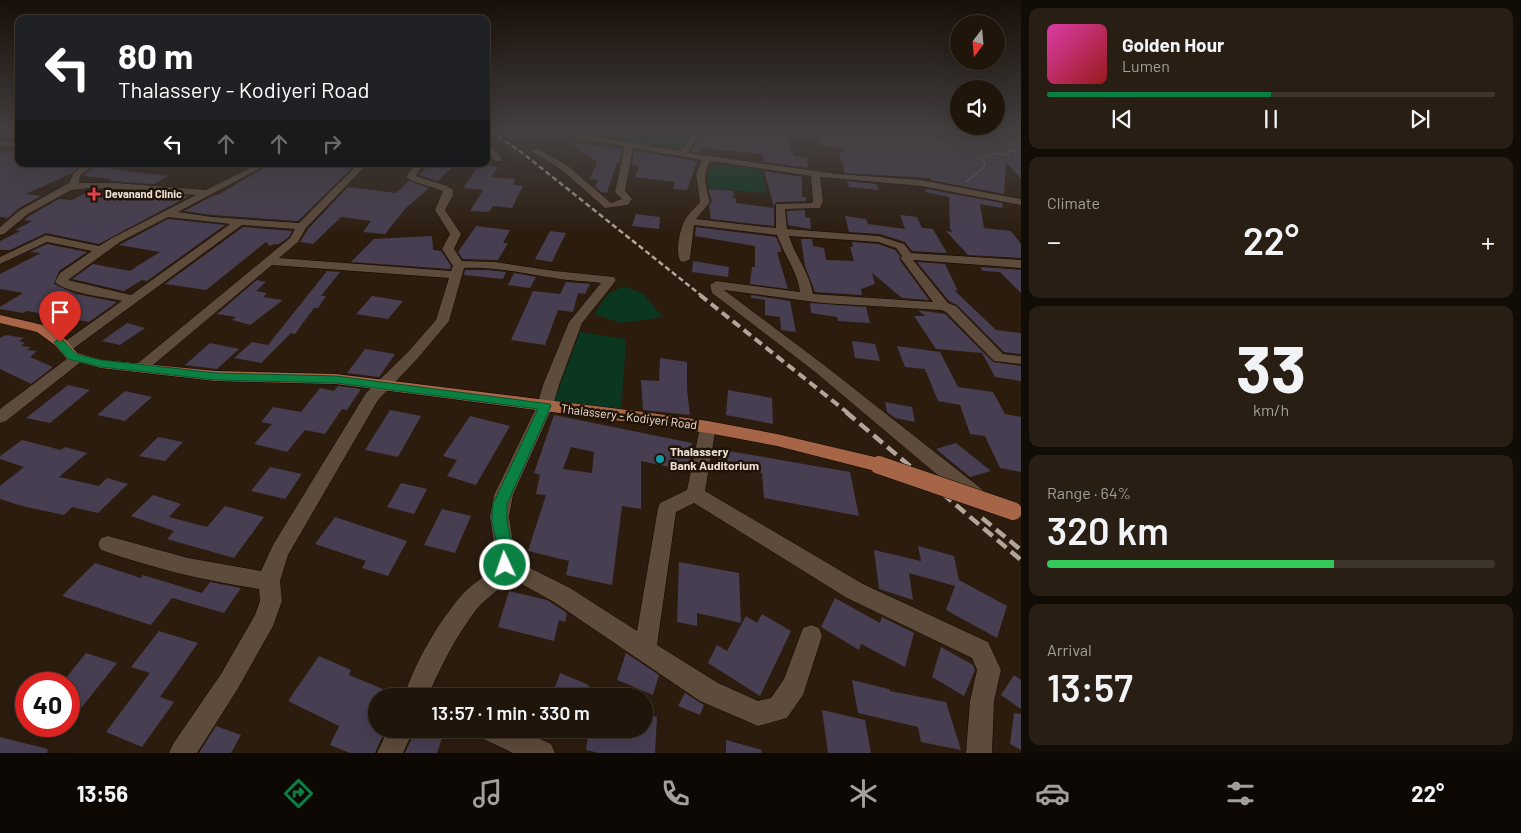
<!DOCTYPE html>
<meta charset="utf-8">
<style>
body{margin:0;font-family:Barlow,sans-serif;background:#281e13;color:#f1f3f6;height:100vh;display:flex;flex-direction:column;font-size:19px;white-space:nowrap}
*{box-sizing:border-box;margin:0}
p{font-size:16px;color:#a29f9c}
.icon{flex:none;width:28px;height:28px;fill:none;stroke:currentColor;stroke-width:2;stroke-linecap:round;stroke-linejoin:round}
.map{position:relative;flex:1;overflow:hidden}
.details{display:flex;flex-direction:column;gap:8px;padding:8px;background:#120c06;width:500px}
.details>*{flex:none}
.guide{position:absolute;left:15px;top:15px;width:475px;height:152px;border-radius:10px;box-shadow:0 5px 20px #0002,0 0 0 1px #3d342b;background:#202124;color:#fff;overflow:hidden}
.needle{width:32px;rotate:196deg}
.controls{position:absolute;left:950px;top:15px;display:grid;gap:10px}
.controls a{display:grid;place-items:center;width:55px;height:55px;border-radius:50%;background:#20150a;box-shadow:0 5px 20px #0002,0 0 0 1px #3d342b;font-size:25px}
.speed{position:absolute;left:15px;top:672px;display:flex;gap:10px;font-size:25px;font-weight:700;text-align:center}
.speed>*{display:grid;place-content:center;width:65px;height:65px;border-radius:50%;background:#20150a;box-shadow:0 5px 20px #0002,0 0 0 1px #3d342b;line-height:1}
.speed .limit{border:8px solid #d22;background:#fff;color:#111}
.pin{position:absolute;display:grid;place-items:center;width:42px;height:42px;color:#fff;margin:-51px -21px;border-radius:50% 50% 50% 0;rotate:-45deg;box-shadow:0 0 5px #0007}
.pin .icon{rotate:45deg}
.me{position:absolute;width:55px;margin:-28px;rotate:357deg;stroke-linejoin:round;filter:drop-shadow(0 0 4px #0008)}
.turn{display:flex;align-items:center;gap:18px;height:105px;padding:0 20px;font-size:22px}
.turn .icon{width:65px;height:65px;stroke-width:2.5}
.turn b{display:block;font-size:35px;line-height:42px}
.lanes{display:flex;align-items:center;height:48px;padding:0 20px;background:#0003;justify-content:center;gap:25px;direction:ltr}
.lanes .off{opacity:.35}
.big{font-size:38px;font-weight:600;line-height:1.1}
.details .widget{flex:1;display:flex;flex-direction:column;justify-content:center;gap:8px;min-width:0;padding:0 18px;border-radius:10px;background:#281e13}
.details .dial{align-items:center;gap:0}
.dial b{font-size:65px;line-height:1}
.song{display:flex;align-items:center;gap:15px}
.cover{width:60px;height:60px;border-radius:8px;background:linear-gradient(135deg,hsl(320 70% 55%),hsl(0 70% 35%))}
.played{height:5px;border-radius:2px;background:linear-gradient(90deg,#0b8043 50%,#3d342b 50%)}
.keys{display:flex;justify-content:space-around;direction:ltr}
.heat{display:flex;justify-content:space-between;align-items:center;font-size:28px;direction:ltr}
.charge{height:8px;border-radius:4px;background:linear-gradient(90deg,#34c759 64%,#3d342b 0)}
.trip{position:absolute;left:368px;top:688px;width:285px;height:50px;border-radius:25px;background:#20150a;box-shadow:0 5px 20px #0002,0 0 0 1px #3d342b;font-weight:600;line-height:50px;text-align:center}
.dock{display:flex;height:80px;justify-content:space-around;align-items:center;background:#0d0804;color:#a29f9c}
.dock .icon{width:35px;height:35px}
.dock .current{color:#0b8043}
.dock b{font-size:22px;color:#f1f3f6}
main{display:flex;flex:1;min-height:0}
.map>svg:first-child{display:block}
.green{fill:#0b3721}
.building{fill:#473e51;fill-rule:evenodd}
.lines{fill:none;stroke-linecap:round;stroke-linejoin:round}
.minor-casing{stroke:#130600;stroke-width:1}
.major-casing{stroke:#130600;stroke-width:1}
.path{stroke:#887a6f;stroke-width:1;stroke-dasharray:3 1;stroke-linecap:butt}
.minor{fill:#5d4b3b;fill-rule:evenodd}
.major{fill:#a76548;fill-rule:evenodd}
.rail-far2{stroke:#b2a69b;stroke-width:2.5;stroke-dasharray:5.5 3;stroke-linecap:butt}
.rail-far1{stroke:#b2a69b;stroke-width:4;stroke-dasharray:9 5;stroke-linecap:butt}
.rail{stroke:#b2a69b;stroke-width:4.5;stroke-dasharray:12 6;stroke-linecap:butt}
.major-bridge-casing{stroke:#130600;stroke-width:19;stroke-linecap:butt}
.major-bridge{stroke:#a76548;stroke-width:18}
.route{fill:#0b8043;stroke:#07532c}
.health-dot{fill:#e0444e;stroke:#211305;stroke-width:2}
.culture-dot{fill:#0f9aa8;stroke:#211305;stroke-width:2}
.labels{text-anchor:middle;stroke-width:5;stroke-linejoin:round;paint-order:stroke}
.far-poi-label{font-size:11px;font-weight:bold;fill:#ece1d8;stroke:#211305;text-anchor:start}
.street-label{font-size:12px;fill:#ece1d8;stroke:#211305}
.poi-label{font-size:12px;font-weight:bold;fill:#ece1d8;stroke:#211305;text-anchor:start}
</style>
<main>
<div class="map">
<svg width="1021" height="753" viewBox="0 0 1021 753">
<rect width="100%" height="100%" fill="#2b1c0e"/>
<path class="green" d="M622,131H692L683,150L647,146L618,138Z
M714,164L760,169L767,193L708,188L707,175Z
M624,286L643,294L663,317L622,323L594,314L608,294Z
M580,332L626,339L621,413L553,404Z"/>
<path class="building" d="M703,131H784L794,156L807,157L808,168L763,162V154L702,148L700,153L691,152Z
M844,131H892L919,134L918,131H932L933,137L936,139L944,136V131L983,132L999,137L1021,136V179L1006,162L1004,194L930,180L931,178L845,173L839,154L845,149L818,145L825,132L845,134Z
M572,143L622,149L619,163L617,162L607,193L601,192L595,187L598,180L590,179L597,162Z
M8,151L19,152V164H56L78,167L72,173L26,194L41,196L19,208L8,218L0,217V154Z
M634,151L697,161L687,190L673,189L675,182L635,177L639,166L632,165Z
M270,164H356L298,221L212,215L184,211L215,195H218Z
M430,164H456L437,181L419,175Z
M479,165L498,167L491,177L515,179L513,185L523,186L512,208L493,206L489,212L470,211L483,190L463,188Z
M95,166L128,171L168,176L154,184L109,181L112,179L83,176Z
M764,171L802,177V197H806V201L776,202L774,207Z
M409,181L429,188L406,208L385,234L363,232L371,221L341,217L313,244L300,242L308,229L348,187L396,193Z
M847,181L876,184L879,190L849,187Z
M708,189L734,191L733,198H736V203L774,208V226L711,219L709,206L712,201Z
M926,189L1003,203L1002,208L980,204L984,228L1011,231L1021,244V258L968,255L946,231L952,232L950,228L949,197L925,192Z
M92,190L189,196L99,244L46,233L10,250H0V241L20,231L15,230L32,221L24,220L29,216L59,199L72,200Z
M805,210V217L810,218L811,229L788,225L787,211Z
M636,214L660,217L659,229L632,226Z
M900,215L917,217L922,228L933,229L947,253L912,251L905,242L880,234L849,232L845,216L866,219L868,224L905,229Z
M168,219L225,225L147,281L142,280L124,291L72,279L93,264L130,271L136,267L160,252L119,245Z
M476,226L510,230L503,243H508L498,260L463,259L458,252Z
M243,227L292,231L289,237L279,244H274L270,246L266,242L206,290L165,284Z
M696,227L776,237L781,249V252H777L788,289L750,284L752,267H755V246L695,236Z
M550,231L566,233L552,262L535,259Z
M432,236L433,250L441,251L451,266L450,269L351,262L374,239Z
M801,239H812L813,246L824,248L826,260L854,261L850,247H853L852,242L878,244L895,250L900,256L899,259L929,300L902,298L872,273L875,284L861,289L862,295L815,292L805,266Z
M47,244L87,252L59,271L54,284L76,294L117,302L89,322L27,311L23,313L0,309V307L23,293L0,289V274L41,253L30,252Z
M693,261L729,267L728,277L692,272Z
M917,262L945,264L958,291L954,290L996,330L1021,333V354L1004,352L957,305L949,301Z
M980,267L1021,270V293L1000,272L983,271Z
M465,270H487L506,272L503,279L464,275Z
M327,271L340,272L321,296H326L318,308H314L295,334L291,333L261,363L234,358L252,342L268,345Z
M514,273L520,274L536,277L530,288L508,285Z
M257,280L266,282L256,291L267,293L263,297L283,300L250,325L232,320L236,317L217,314Z
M566,282L590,284L585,294L578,293L573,312L558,310L545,345L511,340L533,291L560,294Z
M751,295L790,301L796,332L781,330L780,317L765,315V300L751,298Z
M372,296L403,301L388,319L356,314Z
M810,303L866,307L870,323L838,321L837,317L811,313Z
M918,310L945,314L993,362L1021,366V381L995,377L982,353L936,349L914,316H925Z
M127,323L145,328L120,345L102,341Z
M6,335L24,338L19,341L25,343L21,346L31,347L27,350L37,351L30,357L53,367L31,384L0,369V338Z
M852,341L875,344L880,361L855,358Z
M210,343L239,349L217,369L185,365Z
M897,346L940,352L958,387L993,392L1005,414L1021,417V472L1000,468L985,436L970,434L960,405L938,401L925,369L905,367Z
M365,349L395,354L379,377L347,373Z
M660,358L687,362V390L690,415L643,410L641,380L659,381Z
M68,385L90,390L50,423L26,418Z
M338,386L361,389L347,410L342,409L325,434L305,430L287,452L254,444L272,424L261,422L273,407L301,412L320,388L334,391Z
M728,390L772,398L773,424L726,415Z
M125,391L152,397L125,421L97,415Z
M885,402L912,407L915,422L895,418L887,412Z
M390,410L421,416L398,457L365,450Z
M554,415L692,443L689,471L641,461V509L622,506L612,585L566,575L569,561L528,551L546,495L536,494L540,475L534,473ZM571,447L594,452L592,473L563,469Z
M470,416L510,426L476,485L447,476L457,460L443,456Z
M158,437L183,442L165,461L139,456Z
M22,440L61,450L65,447L87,453L59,477L99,486L107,478L128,484L98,513L72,507L64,515L22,506L0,499V486L24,467L0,459V456Z
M956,443L991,471L970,477L936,449Z
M718,449L850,472L859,516L764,498L762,473L718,465Z
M270,467L302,474L285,499L251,491Z
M401,483L427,489L414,514L387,507Z
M153,495L181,504L169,517L207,527L225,506L264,517L234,558L167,539L174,531L131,516Z
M442,509L471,516L455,553L424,545Z
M335,517L407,541L388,576L362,568L366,561L315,544Z
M918,546L954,556L959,580L1007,606L997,638L946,610L955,586L909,573L913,600L879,589L874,550L921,561Z
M679,562L739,573L741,623L697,613V626L677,622Z
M95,563L141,578L143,575L202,593L210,582L241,588L224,613L172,598L151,625L62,596Z
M509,591L547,600L567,613L565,622L559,620L554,641L498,627Z
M835,598L880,623L882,617L914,633L905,667L861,644L859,650L821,627Z
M762,614L791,631L760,696L708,663L717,645L727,651L746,616L757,623Z
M159,631L198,643L160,697L174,702L142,747L106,732L150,673L131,667Z
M941,647L973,665L975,670L964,696L932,677Z
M86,653L117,663L82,707L69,702V684H61Z
M626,653L659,675L653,695L617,680Z
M319,656L351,670L349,675L400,696H376V729H386L375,753H350L330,745L339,726L288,701Z
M560,673L589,685L586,696H552Z
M1014,675L1021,680V709L1001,695Z
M852,680L889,689L890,691L946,702L961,750L921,742L918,727L858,713Z
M685,693L704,705L700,715L678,706Z
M822,710L865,720L871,753H828Z
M644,713L657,717L655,753H599L586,750L589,729H644Z
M1014,713L1021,714V750L1010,744Z
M216,726L241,735L231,753H199Z
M416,729H445L437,753H405Z
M0,737L48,749L47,753H0Z
M726,740L762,750L761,753H726Z"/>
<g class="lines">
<defs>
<path id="minor" d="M548,131H565L681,151L693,131H701L688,153L837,174L921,180L1021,199V205L921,186L820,177L823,201L820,208L785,209L787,229L879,236L904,244L911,253L1021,260V268L913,260L948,303L956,306L1003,354L1021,356V364L994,361L946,312L941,310L822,303L724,290L824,365L983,490L985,495L983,500C969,505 957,491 947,483L814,371L712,293L710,285L716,281L800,292C797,270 784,255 777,235L694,225L690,259L684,262L680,261C675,250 680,228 686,218C690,212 696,207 700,202L696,174L702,160L633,148L625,191L632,199L628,205L605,208L562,170L531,151L538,149L568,166L611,203L622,199L615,192L625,146L552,133ZM710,161L811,176L813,201L812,203L776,204V228L696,219L710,202C706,188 702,175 710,161ZM789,236L878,242L896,248L902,256L900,258L902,260L933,302L813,294C808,269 796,258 789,236Z
M934,131H942V135L935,137Z
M984,131H1012L1014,133C1007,137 991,135 984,131Z
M0,142H19V146H0Z
M486,142L501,157V161H495L486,150Z
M85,164H95L80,176L79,183H116L206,190L258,164H268L178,212L212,217L299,223L358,164H367L306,228L298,242L279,258L451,271L453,266L442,249L450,234L435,210L443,191L412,181L406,177L415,164H423L416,176L447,186L453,190V195L445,210L461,234L454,249L462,261L495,262L555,271L614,277L616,280L614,283L582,323L559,385L553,406L513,495L509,517L516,561L570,588L637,631L658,508L660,503L687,490L700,427L702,423L708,421L714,423L716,427L705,491L863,584L988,642L1001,670L994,701L992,753H966L970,701L977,670L972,658L847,598L694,503L676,512L657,645L718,683L758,701L771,698L784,679L803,628L811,625L819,628L822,636L803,695L787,718L758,726L700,701L554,602L509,577C500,591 485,598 476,610C456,636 441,666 428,696H404C416,661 437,624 461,596C471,584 486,577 495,564V550L490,517L494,495L537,406L543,385L569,322L601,283C586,281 570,281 554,278C524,274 495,266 464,268L449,321L418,358L378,400L288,555L280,581L282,601L273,626L237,690L197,753H169L173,744L221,674L255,615L260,601L259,589C205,581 152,568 101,550L98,544L101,538L108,536L188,558L261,571L273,545L366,393L408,352L436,320L449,278L272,265L147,370H137L135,367L137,364L290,238L295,229L242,225L70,351H60L58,348L60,345L122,301C107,297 65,293 55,282L60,273L92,251L47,242L0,264V257L46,235L99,246L112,238L196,195L116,189L89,188L71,190L28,214L4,234L0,235V227L20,210L69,183L74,172ZM168,217L230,224L131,295L68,280L120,242Z
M77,354L82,355L84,358L82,361L6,421L0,423V409L72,355Z
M388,729H414L403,753H377Z
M477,729H518L551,744L555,753H513L481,738Z"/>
<path id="major" d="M0,315L47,326L65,339L77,353L102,360L216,371L336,374L644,412L708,421L777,434L879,458L885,460L888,465L885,470L879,472L777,446L708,433L644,424L336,384L216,381L101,368L67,359L55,345L37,332L0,323Z"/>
</defs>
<use href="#minor" class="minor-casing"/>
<use href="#major" class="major-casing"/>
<path class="path" d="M1010,151L1021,152
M966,182L984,167L985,163L982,159C990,151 998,154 1008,155L1011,141"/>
<use href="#minor" class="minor"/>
<use href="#major" class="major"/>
<path class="rail-far2" d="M491,131L525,155L702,296"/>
<path class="rail-far1" d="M700,295L848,413"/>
<path class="rail" d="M846,412L1021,560
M982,518L1021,550"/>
<defs>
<path id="major-bridge" d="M879,465L1013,511"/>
</defs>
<use href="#major-bridge" class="major-bridge-casing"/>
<use href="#major-bridge" class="major-bridge"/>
</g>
<linearGradient id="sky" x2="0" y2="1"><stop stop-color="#180f08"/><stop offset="0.56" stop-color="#444041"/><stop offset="1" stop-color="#444041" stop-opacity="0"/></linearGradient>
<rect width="1021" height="236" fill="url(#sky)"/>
<path class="route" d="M60,339L63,340L76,354L101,360L216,373L336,376L550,404L551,406L507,504V522L512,544L513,565L510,570L505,572L499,570L497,565V544L492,522L493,504L538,409L336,383L216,380L101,367L68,359L54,342Z"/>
<path class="health-dot" d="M91.5 186.5h5v5h5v5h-5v5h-5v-5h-5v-5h5z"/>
<circle class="culture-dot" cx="660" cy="459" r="5"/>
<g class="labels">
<g class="far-poi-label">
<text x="105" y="198">Devanand Clinic</text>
</g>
<g class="street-label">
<text transform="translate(629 417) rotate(7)" y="4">Thalassery - Kodiyeri Road</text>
</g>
<g class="poi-label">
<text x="670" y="456">Thalassery<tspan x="670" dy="14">Bank Auditorium</tspan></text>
</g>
</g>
</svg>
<div class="controls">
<a><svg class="needle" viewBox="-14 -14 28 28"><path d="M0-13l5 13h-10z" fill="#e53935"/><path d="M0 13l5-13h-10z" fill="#a29f9c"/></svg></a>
<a><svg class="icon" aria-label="sound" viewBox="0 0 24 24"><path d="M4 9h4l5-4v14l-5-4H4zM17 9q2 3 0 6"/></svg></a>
</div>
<div class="speed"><div class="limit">40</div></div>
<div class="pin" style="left:60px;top:342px;background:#d93025"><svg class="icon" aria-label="arrive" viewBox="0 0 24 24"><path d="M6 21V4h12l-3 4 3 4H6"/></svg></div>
<svg class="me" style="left:505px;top:565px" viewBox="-20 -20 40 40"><circle r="17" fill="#0b8043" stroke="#fff" stroke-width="3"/><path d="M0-11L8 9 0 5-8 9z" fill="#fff"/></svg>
<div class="trip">13:57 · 1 min · 330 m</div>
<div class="guide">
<div class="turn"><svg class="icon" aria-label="left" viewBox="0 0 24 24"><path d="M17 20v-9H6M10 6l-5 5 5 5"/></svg><div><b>80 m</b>Thalassery - Kodiyeri Road</div></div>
<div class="lanes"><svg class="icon" aria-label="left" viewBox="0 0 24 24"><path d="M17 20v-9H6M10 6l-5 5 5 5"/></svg><svg class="icon off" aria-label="ahead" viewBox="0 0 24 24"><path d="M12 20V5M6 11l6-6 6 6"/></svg><svg class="icon off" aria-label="ahead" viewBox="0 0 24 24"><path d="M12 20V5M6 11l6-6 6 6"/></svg><svg class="icon off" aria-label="right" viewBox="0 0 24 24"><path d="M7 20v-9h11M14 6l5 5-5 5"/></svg></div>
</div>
</div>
<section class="details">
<div class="widget">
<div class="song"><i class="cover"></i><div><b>Golden Hour</b><p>Lumen</p></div></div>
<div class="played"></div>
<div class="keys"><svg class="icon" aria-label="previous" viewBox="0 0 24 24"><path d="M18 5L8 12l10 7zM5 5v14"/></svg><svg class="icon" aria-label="pause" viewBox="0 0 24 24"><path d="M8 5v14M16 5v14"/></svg><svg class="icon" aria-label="next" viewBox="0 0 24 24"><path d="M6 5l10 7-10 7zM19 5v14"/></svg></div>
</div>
<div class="widget"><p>Climate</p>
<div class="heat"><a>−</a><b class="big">22°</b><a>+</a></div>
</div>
<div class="widget dial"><b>33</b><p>km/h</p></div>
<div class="widget"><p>Range · 64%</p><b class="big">320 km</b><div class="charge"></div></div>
<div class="widget"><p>Arrival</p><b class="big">13:57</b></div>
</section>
</main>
<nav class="dock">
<b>13:56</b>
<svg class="icon current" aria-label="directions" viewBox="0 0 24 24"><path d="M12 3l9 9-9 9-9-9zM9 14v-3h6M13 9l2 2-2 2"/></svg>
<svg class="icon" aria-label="music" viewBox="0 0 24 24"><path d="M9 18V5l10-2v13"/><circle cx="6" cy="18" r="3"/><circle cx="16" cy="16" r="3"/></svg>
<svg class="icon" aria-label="phone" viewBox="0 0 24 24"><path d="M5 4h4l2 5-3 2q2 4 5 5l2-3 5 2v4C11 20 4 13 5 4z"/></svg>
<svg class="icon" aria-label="climate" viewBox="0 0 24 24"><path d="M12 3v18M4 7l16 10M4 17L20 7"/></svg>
<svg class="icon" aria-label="car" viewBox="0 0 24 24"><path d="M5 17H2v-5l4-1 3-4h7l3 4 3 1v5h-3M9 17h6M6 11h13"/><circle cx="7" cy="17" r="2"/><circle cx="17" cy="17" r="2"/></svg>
<svg class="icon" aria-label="filters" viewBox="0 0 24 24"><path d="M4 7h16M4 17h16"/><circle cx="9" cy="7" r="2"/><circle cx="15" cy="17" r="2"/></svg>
<b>22°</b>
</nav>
